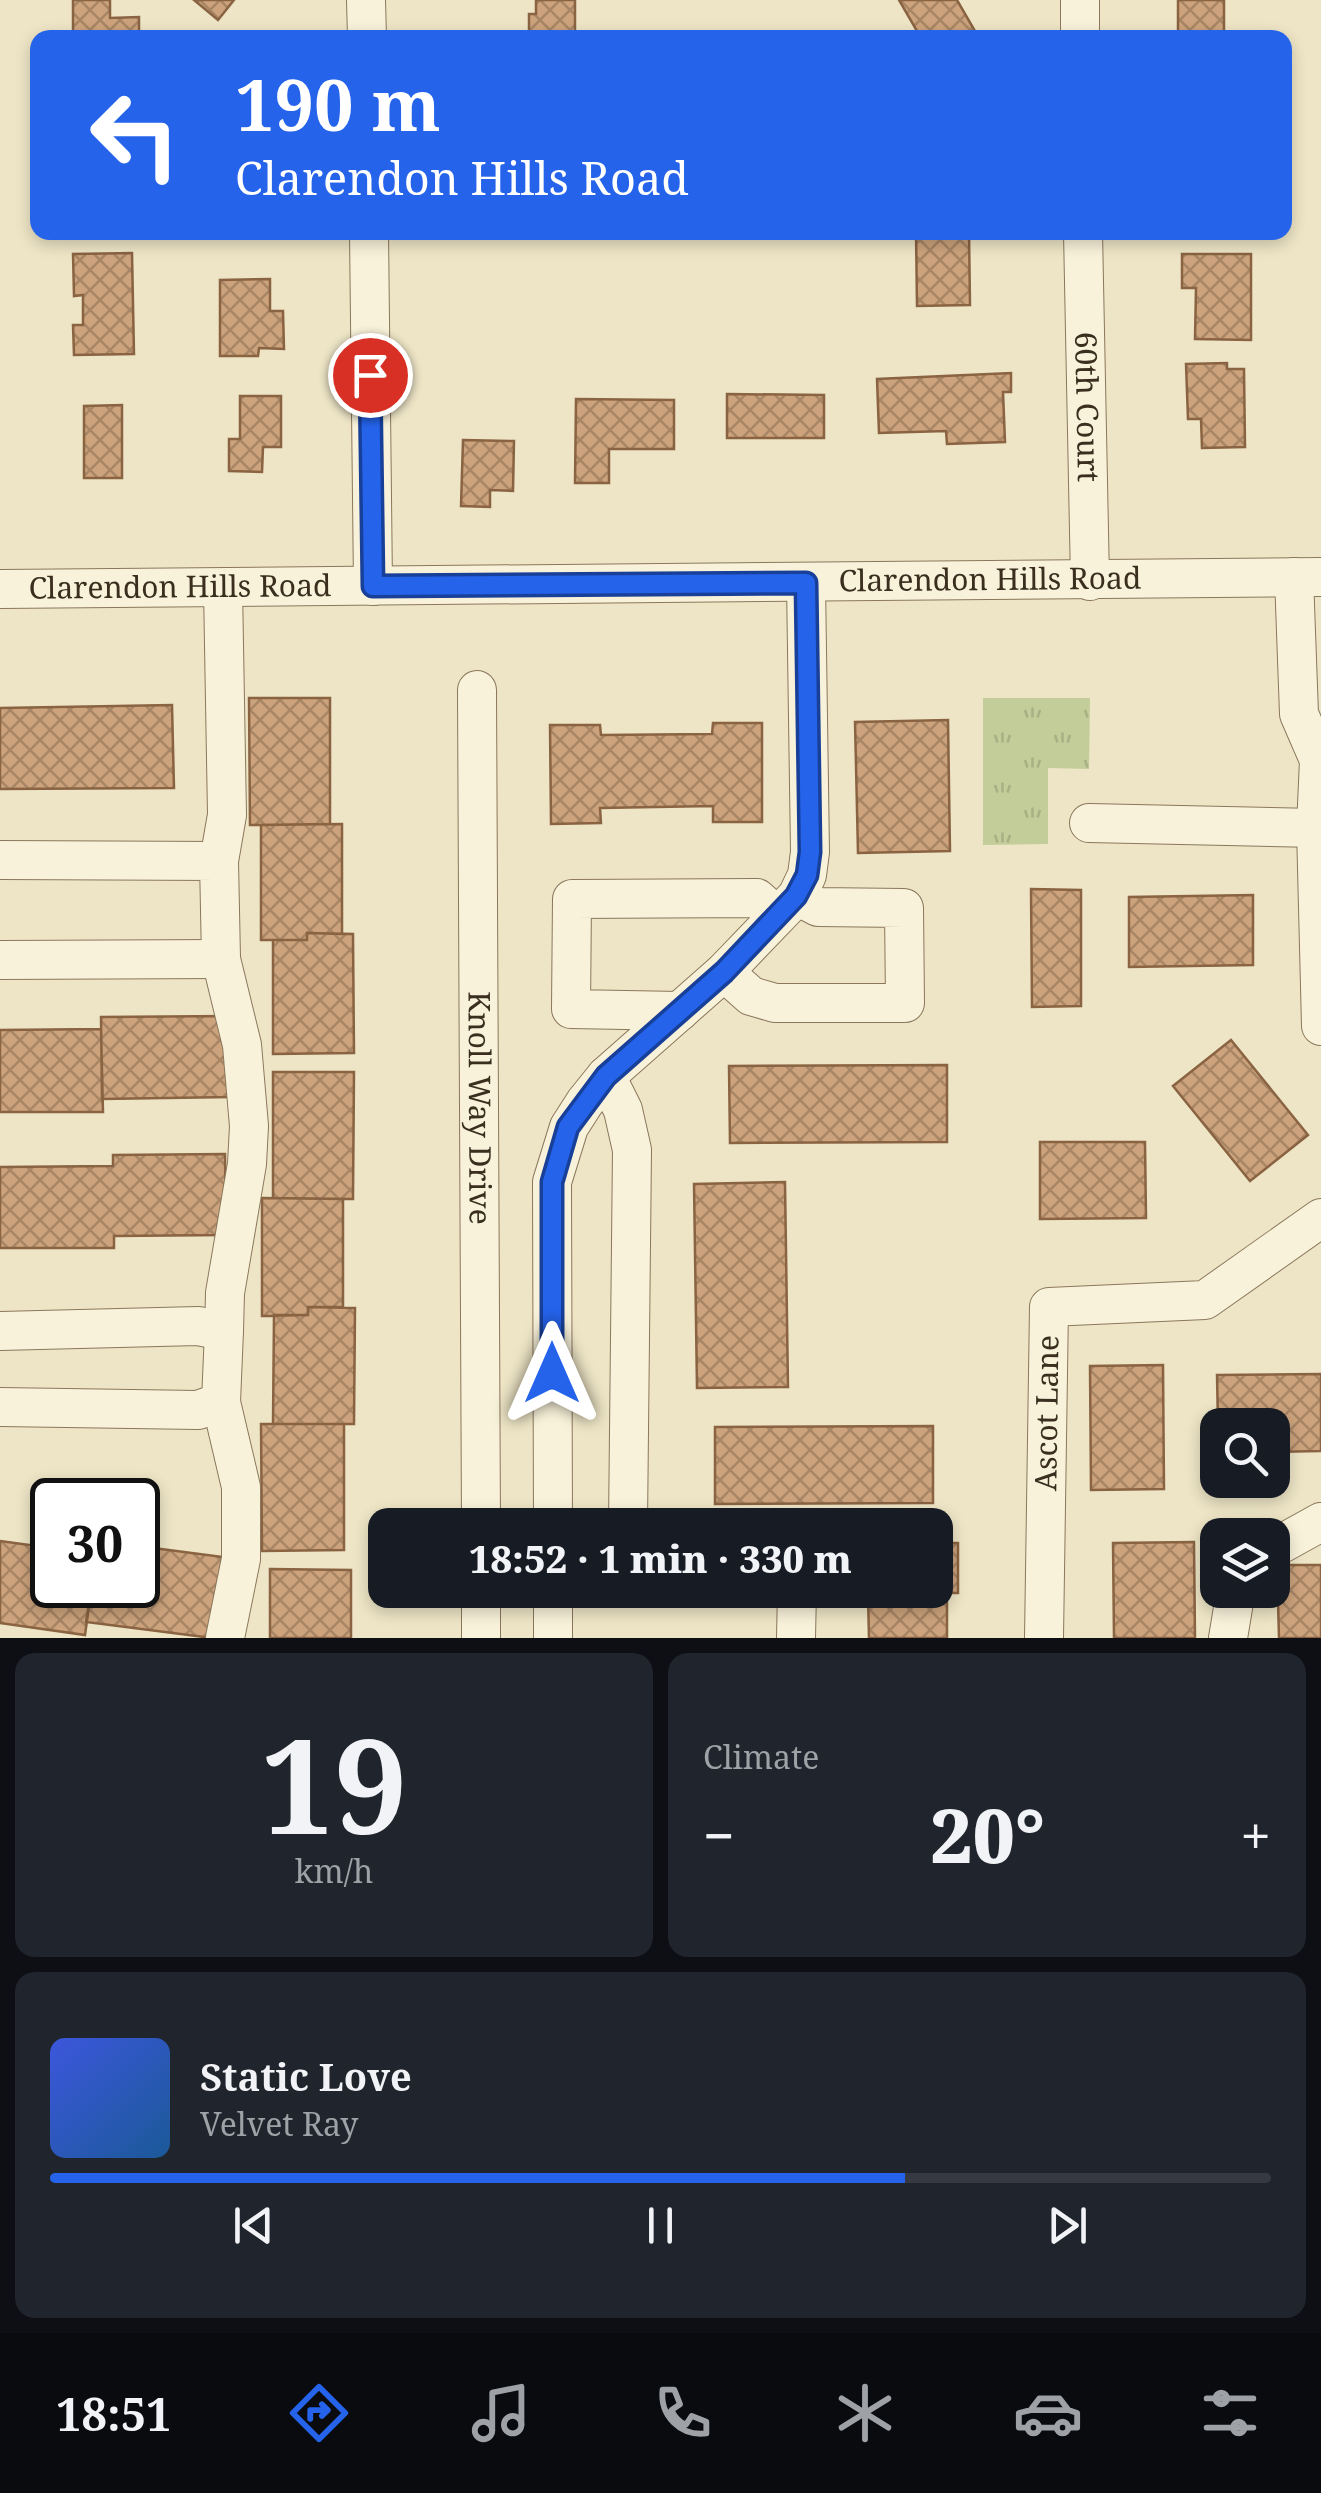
<!DOCTYPE html>
<meta charset="utf-8">
<style>
body{margin:0;font-family:"Noto Serif",serif;background:#20242c;color:#f1f3f6;height:100vh;display:flex;flex-direction:column;font-size:38px;white-space:nowrap}
*{box-sizing:border-box;margin:0}
p{font-size:32px;color:#9ea1a6}
.icon{flex:none;width:55px;height:55px;fill:none;stroke:currentColor;stroke-width:2;stroke-linecap:round;stroke-linejoin:round}
.map{position:relative;height:1638px;overflow:hidden}
.side{display:flex;flex-direction:column;gap:15px;padding:15px;background:#0d0f14;flex:1}
.side>*{flex:none}
.guide{position:absolute;left:30px;top:30px;width:1262px;height:210px;border-radius:20px;box-shadow:0 5px 15px #0003;background:#2563eb;color:#fff;overflow:hidden}
.controls{position:absolute;left:1200px;top:1408px;display:grid;gap:20px}
.controls a{display:grid;place-items:center;width:90px;height:90px;border-radius:20px;background:#171b24;box-shadow:0 5px 15px #0003;font-size:50px}
.speed{position:absolute;left:30px;top:1478px;display:flex;gap:20px;font-size:50px;font-weight:700;text-align:center}
.speed>*{display:grid;place-content:center;width:130px;height:130px;border-radius:50%;background:#171b24;box-shadow:0 5px 15px #0003;line-height:1}
.speed .limit{border:5px solid #111;border-radius:15px;background:#fff;color:#111}
.pin{position:absolute;display:grid;place-items:center;width:85px;height:85px;color:#fff;margin:-42px;border:5px solid #fff;border-radius:50%;box-shadow:0 2px 10px #0007}
.me{position:absolute;width:110px;margin:-55px;rotate:0deg;stroke-linejoin:round;filter:drop-shadow(0 0 8px #0008)}
.turn{display:flex;align-items:center;gap:35px;height:210px;padding:0 40px;font-size:45px}
.turn .icon{width:130px;height:130px;stroke-width:2.5}
.turn b{display:block;font-size:70px;line-height:85px}
.big{font-size:75px;font-weight:800;line-height:1.1}
.side .tile{flex:1;display:flex;flex-direction:column;justify-content:center;gap:15px;min-width:0;padding:0 35px;border-radius:20px;background:#20242c}
.side .dial{align-items:center;gap:0}
.dial b{font-size:130px;line-height:1}
.song{display:flex;align-items:center;gap:30px}
.cover{width:120px;height:120px;border-radius:15px;background:linear-gradient(135deg,hsl(230 70% 55%),hsl(210 70% 35%))}
.played{height:10px;border-radius:5px;background:linear-gradient(90deg,#2563eb 70%,#363941 70%)}
.keys{display:flex;justify-content:space-around;direction:ltr}
.heat{display:flex;justify-content:space-between;align-items:center;font-size:55px;direction:ltr}
.side .tiles{flex:1;display:grid;gap:15px;grid-template-columns:1fr 1fr}
.tile:last-child{grid-column:span 2}
.trip{position:absolute;left:368px;top:1508px;width:585px;height:100px;border-radius:20px;background:#171b24;box-shadow:0 5px 15px #0003;font-weight:800;line-height:100px;text-align:center}
.tabs{display:flex;height:160px;justify-content:space-around;align-items:center;background:#090b0e;color:#9ea1a6}
.tabs .icon{width:70px;height:70px}
.tabs .active{color:#2563eb}
.tabs b{font-size:45px;color:#f1f3f6}
.map>svg:first-child{display:block}
.grass{fill:url(#grass-tufts)}
.building{fill:url(#building-cross-hatch);stroke:#896342;stroke-width:2.5}
.lines{fill:none;stroke-linecap:round;stroke-linejoin:round}
.minor-casing{stroke:#8a775c;stroke-width:40}
.minor{stroke:#f9f2da;stroke-width:38}
.route-casing{stroke:#184099;stroke-width:25}
.route{stroke:#2563eb;stroke-width:18}
.labels{text-anchor:middle;stroke-width:10;stroke-linejoin:round;paint-order:stroke}
.street-label{font-size:30px;fill:#3a2e1f;stroke:#f6efd6}
</style>
<div class="map">
<svg width="1321" height="1638" viewBox="0 0 1321 1638">
<defs>
<pattern id="grass-tufts" width="24" height="20" patternUnits="userSpaceOnUse" patternTransform="scale(2.5)"><rect width="24" height="20" fill="#c3cd9a"/><path d="M3 7l-1-3M5 7V3M7 7l1-3M15 17l-1-3M17 17v-4M19 17l1-3" fill="none" stroke="#a8b084"/></pattern>
<pattern id="building-cross-hatch" width="8" height="8" patternUnits="userSpaceOnUse" patternTransform="scale(2.5)"><rect width="8" height="8" fill="#cca37c"/><path d="M0 0l8 8M0 8l8-8" fill="none" stroke="#a78565"/></pattern>
</defs>
<rect width="100%" height="100%" fill="#eee5c6"/>
<path class="grass" d="M983,698H1090L1089,769L1048,768V844L983,845Z"/>
<path class="building" d="M73,0H110V18L139,17V38H73Z
M194,0H234L218,20Z
M536,0H575V38H529V14H536Z
M899,0H957L979,38H921Z
M1178,0H1224V33L1178,34Z
M916,232H969L970,305L917,306Z
M132,253L134,354L74,355L73,325H83V295L74,296L73,254Z
M1182,254H1251V340L1195,339L1196,288H1182Z
M270,279V311H283L284,349L259,348L258,356H220V280Z
M1227,363V369H1244L1245,447L1202,448L1201,419H1188L1186,364Z
M1011,373V392H1003L1005,442L947,444L946,431L879,433L877,379Z
M727,394L824,395V438H727Z
M240,396H281V447H263L262,472L229,471V439H240Z
M576,399L674,400V449H609V483H575Z
M122,405V478H84V406Z
M463,440L514,441L513,491L490,490V507L461,506Z
M249,698H330V824L250,825Z
M172,705L174,788L0,789V708Z
M948,720L950,851L858,853L855,722Z
M713,723H762V822H713V806L600,808L601,823L551,824L550,725H600L601,735L712,734Z
M342,824V934L307,933V940H261V825Z
M1031,889L1081,890V1006L1032,1007Z
M1253,895V965L1129,967V897Z
M307,933L353,934L354,1053L273,1054V940H307Z
M229,1016L231,1097L102,1099L101,1017Z
M101,1029L103,1112H0V1030Z
M1231,1040L1308,1135L1250,1181L1173,1086Z
M947,1065V1142L730,1143L729,1066Z
M273,1072H354L353,1199L273,1198Z
M1040,1142H1145L1146,1218L1040,1219Z
M225,1154L226,1235L114,1236V1248H0V1167L113,1166V1155Z
M785,1182L788,1387L697,1388L694,1184Z
M262,1198L343,1199V1307H308V1315L262,1316Z
M308,1307L355,1308L354,1424H273L274,1315H308Z
M1163,1365L1164,1489L1091,1490L1090,1366Z
M1321,1374V1451L1272,1452V1425H1218L1217,1375Z
M261,1424H344V1550L262,1551Z
M933,1426V1503L715,1504V1427Z
M0,1541L52,1548V1585H92L85,1635L0,1623Z
M1194,1542L1195,1638H1114L1113,1543Z
M935,1543H958V1593H947V1638H869L868,1595H858V1590H935Z
M138,1546L223,1557L212,1638L86,1622L92,1585H138Z
M1277,1565H1321V1638H1279Z
M270,1569L351,1570V1638H270Z"/>
<g class="lines">
<defs>
<g id="minor">
<path d="M366,0L367,38"/>
<path d="M1080,0V38"/>
<path d="M369,232L373,586"/>
<path id="s1" d="M1083,232L1090,581"/>
<path d="M1294,577L1299,714L1319,760L1316,828L1321,1026"/>
<path id="s2" d="M0,589L1321,577"/>
<path id="s3" d="M477,690L481,1525"/>
<path d="M1089,823L1316,828"/>
<path d="M0,860L219,861L221,959L242,1045L249,1126L247,1164L225,1293L224,1331"/>
<path d="M219,861L227,815L223,588"/>
<path d="M0,960L221,959"/>
<path d="M724,972L751,996L775,1003H905L904,908L818,907L797,896"/>
<path d="M680,1011L571,1009L572,899L757,898L777,916"/>
<path d="M606,1076L623,1110L632,1150L628,1525"/>
<path d="M0,1331L198,1326L224,1331L221,1402L198,1410L0,1407"/>
<path d="M221,1402L241,1487V1559L225,1638"/>
<path d="M553,1525L552,1182L569,1127L585,1102L606,1076L724,972L797,896L807,875L810,852L806,583"/>
<path d="M1272,1549L1321,1522"/>
<path d="M481,1590V1638"/>
<path d="M553,1590V1638"/>
<path d="M796,1638L797,1590"/>
<path id="s4" d="M1044,1638L1049,1307L1205,1300L1321,1218"/>
<path d="M1228,1638L1236,1590"/>
</g>
</defs>
<use href="#minor" class="minor-casing"/>
<use href="#minor" class="minor"/>
</g>
<g class="lines">
<defs>
<path id="route" d="M370,375L373,586L806,583L810,852L807,875L796,896L724,972L606,1076L568,1127L552,1182V1373"/>
</defs>
<use href="#route" class="route-casing"/>
<use href="#route" class="route"/>
</g>
<g class="labels">
<g class="street-label">
<text dy="10" stroke="none"><textPath href="#s1" startOffset="175">60th Court</textPath></text>
<text dy="10" stroke="none"><textPath href="#s2" startOffset="990">Clarendon Hills Road</textPath></text>
<text dy="10" stroke="none"><textPath href="#s2" startOffset="180">Clarendon Hills Road</textPath></text>
<text dy="10" stroke="none"><textPath href="#s3" startOffset="418">Knoll Way Drive</textPath></text>
<text dy="10" stroke="none"><textPath href="#s4" startOffset="225">Ascot Lane</textPath></text>
</g>
</g>
</svg>
<div class="controls">
<a><svg class="icon" aria-label="search" viewBox="0 0 24 24"><circle cx="10" cy="10" r="6"/><path d="M15 15l6 6"/></svg></a>
<a><svg class="icon" aria-label="layers" viewBox="0 0 24 24"><path d="M12 4l9 5-9 5-9-5zM3 14l9 5 9-5"/></svg></a>
</div>
<div class="speed"><div class="limit">30</div></div>
<div class="pin" style="left:370px;top:375px;background:#d93025"><svg class="icon" aria-label="arrive" viewBox="0 0 24 24"><path d="M6 21V4h12l-3 4 3 4H6"/></svg></div>
<svg class="me" style="left:552px;top:1373px" viewBox="-20 -20 40 40"><path d="M0-17L14 15 0 8-14 15z" fill="#2563eb" stroke="#fff" stroke-width="4"/></svg>
<div class="trip">18:52 · 1 min · 330 m</div>
<div class="guide">
<div class="turn"><svg class="icon" aria-label="left" viewBox="0 0 24 24"><path d="M17 20v-9H6M10 6l-5 5 5 5"/></svg><div><b>190 m</b>Clarendon Hills Road</div></div>
</div>
</div>
<section class="side">
<div class="tiles">
<div class="tile dial"><b>19</b><p>km/h</p></div>
<div class="tile"><p>Climate</p>
<div class="heat"><a>−</a><b class="big">20°</b><a>+</a></div>
</div>
<div class="tile">
<div class="song"><i class="cover"></i><div><b>Static Love</b><p>Velvet Ray</p></div></div>
<div class="played"></div>
<div class="keys"><svg class="icon" aria-label="previous" viewBox="0 0 24 24"><path d="M18 5L8 12l10 7zM5 5v14"/></svg><svg class="icon" aria-label="pause" viewBox="0 0 24 24"><path d="M8 5v14M16 5v14"/></svg><svg class="icon" aria-label="next" viewBox="0 0 24 24"><path d="M6 5l10 7-10 7zM19 5v14"/></svg></div>
</div>
</div>
</section>
<nav class="tabs">
<b>18:51</b>
<svg class="icon active" aria-label="directions" viewBox="0 0 24 24"><path d="M12 3l9 9-9 9-9-9zM9 14v-3h6M13 9l2 2-2 2"/></svg>
<svg class="icon" aria-label="music" viewBox="0 0 24 24"><path d="M9 18V5l10-2v13"/><circle cx="6" cy="18" r="3"/><circle cx="16" cy="16" r="3"/></svg>
<svg class="icon" aria-label="phone" viewBox="0 0 24 24"><path d="M5 4h4l2 5-3 2q2 4 5 5l2-3 5 2v4C11 20 4 13 5 4z"/></svg>
<svg class="icon" aria-label="climate" viewBox="0 0 24 24"><path d="M12 3v18M4 7l16 10M4 17L20 7"/></svg>
<svg class="icon" aria-label="car" viewBox="0 0 24 24"><path d="M5 17H2v-5l4-1 3-4h7l3 4 3 1v5h-3M9 17h6M6 11h13"/><circle cx="7" cy="17" r="2"/><circle cx="17" cy="17" r="2"/></svg>
<svg class="icon" aria-label="filters" viewBox="0 0 24 24"><path d="M4 7h16M4 17h16"/><circle cx="9" cy="7" r="2"/><circle cx="15" cy="17" r="2"/></svg>
</nav>
